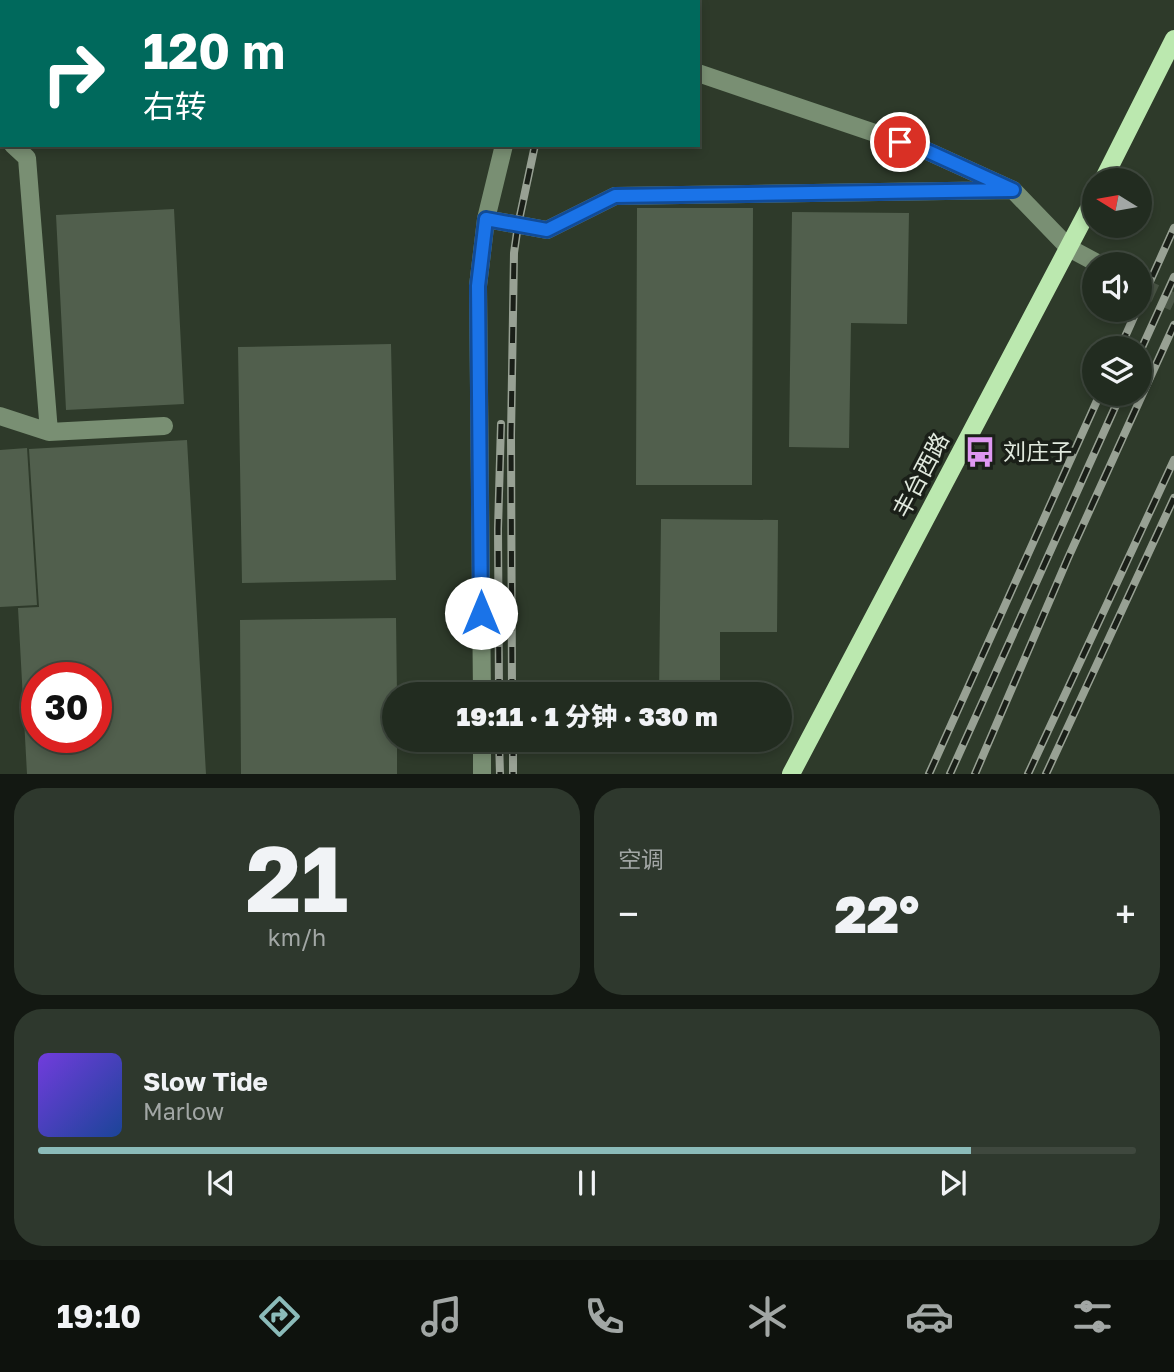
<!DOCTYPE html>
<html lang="zh">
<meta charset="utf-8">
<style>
body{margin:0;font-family:"Golos Text","Noto Sans SC",sans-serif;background:#2e382d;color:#f1f3f6;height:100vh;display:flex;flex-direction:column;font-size:26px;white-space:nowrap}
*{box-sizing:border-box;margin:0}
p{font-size:23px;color:#a2a7a5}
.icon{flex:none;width:38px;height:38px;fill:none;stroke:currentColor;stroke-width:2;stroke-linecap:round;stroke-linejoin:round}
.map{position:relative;height:774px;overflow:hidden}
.side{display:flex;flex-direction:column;gap:14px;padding:14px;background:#131812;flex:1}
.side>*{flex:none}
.top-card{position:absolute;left:0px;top:0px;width:700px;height:147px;box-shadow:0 4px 10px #0003,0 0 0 2px #3f483e;background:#00695c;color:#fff;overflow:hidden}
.needle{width:46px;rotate:281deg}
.controls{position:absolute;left:1082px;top:168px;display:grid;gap:14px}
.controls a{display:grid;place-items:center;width:70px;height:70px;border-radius:50%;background:#222c20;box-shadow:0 4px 10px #0003,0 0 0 2px #3f483e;font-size:35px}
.speed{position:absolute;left:21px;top:662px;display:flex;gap:14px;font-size:35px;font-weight:700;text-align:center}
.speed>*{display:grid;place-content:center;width:91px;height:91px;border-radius:50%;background:#222c20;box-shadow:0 4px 10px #0003,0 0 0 2px #3f483e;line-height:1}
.speed .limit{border:10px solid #d22;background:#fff;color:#111}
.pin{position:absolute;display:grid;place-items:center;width:60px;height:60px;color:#fff;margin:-30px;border:4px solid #fff;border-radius:50%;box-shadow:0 2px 7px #0007}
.me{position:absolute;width:77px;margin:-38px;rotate:0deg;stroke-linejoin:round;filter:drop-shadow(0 0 5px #0008)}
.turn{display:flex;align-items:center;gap:24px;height:147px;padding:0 28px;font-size:32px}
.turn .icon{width:91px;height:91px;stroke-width:2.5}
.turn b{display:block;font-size:49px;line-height:60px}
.big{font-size:52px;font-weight:800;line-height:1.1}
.side .card{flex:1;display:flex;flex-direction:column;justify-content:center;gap:10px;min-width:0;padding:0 24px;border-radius:28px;background:#2e382d}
.side .dial{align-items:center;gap:0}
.dial b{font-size:91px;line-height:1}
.song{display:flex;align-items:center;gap:21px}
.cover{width:84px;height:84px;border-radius:10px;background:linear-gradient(135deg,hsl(260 70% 55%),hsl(220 70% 35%))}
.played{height:7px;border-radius:4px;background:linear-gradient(90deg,#8bbbb9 85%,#3f483e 85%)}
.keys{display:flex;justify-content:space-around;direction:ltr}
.heat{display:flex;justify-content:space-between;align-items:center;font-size:38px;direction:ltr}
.side .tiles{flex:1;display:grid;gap:14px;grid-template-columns:1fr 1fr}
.card:last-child{grid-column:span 2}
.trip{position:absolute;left:382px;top:682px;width:410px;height:70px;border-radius:35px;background:#222c20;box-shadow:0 4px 10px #0003,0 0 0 2px #3f483e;font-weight:800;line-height:70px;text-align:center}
.menu{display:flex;height:112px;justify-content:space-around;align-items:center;background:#0e120d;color:#a2a7a5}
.menu .icon{width:49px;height:49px}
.menu .selected{color:#8bbbb9}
.menu b{font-size:32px;color:#f1f3f6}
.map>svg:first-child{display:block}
.building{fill:#515f4d;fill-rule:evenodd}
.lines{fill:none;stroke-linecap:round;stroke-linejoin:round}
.minor-tunnel{stroke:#495445;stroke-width:18;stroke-dasharray:18 9;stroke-linecap:butt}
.minor{stroke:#798f73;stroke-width:18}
.major{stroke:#bbe8af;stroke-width:18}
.rail-casing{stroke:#98a194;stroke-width:8}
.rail{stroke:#1a1f18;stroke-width:5;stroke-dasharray:16;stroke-linecap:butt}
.route-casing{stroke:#114b97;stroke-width:18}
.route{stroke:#1a73e8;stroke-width:12}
.labels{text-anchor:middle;stroke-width:7;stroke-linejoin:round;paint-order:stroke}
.poi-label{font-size:23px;fill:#e0e8dd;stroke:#1a1f18;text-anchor:start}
.street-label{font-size:23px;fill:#e0e8dd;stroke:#1a1f18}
</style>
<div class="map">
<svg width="1174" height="774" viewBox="0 0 1174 774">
<rect width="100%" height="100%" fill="#2e3a2a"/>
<path class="building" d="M637,208H753L752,485H636Z
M174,209L184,404L66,410L56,215Z
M792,212L909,213L907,324L851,323L849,448L789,447Z
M391,344L396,580L242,583L238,347Z
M187,440L206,774H27L18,608L39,607L29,449ZM37,677H96V737H37Z
M27,448L37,605L0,607V450Z
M661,519L778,520L777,632H720V695H659Z
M396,618L397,695H394V740H397V774H241L240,620Z"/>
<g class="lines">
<path class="minor-tunnel" d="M1139,286L1174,302"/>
<path class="minor" d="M553,2L554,0
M698,73L925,150L1013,190L1069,248L1099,264
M0,134L2,135
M13,145L27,158L49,432
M486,219L547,230L615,196L1013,190
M0,416L49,432L164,426
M482,695L478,286L486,219L504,145
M482,740V774"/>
<path class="major" d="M1103,180L1174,39
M791,774L1094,199"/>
<defs>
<path id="rail" d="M582,2L583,0
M1139,306L1174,228
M1120,348L1137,310
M1139,354L1174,277
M499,695L498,529L501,424
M512,695L511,435L514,253L518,225L535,145
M499,740L500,774
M513,740V774
M929,774L1100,394
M950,774L1121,394
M975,774L1068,558L1174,325
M1028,774L1174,460
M1046,774L1174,498"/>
</defs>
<use href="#rail" class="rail-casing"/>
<use href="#rail" class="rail"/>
</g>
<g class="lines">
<defs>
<path id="route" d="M481,613L478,286L486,219L547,230L615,196L1013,190L925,150L900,142"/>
</defs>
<use href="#route" class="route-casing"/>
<use href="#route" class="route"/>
</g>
<defs>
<symbol id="bus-bare" viewBox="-9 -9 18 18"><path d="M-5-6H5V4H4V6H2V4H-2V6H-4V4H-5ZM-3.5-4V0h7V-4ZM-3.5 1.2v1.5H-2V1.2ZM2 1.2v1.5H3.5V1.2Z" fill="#df98f2" stroke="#1a1f18" stroke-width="2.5" paint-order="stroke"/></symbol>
</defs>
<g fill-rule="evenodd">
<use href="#bus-bare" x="958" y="430" width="44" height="44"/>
</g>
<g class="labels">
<g class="poi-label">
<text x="1003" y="460">刘庄子</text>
</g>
<g class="street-label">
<text transform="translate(921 475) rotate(-62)" y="8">丰台西路</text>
</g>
</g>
</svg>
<div class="controls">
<a><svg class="needle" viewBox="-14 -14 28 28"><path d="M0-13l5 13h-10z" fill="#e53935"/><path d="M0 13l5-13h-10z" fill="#a2a7a5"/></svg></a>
<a><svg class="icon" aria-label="sound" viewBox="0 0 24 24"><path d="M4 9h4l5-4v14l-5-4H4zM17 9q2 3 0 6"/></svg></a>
<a><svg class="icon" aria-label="layers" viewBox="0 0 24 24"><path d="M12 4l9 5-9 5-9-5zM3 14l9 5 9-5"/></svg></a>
</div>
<div class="speed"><div class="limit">30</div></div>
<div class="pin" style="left:900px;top:142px;background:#d93025"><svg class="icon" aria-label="arrive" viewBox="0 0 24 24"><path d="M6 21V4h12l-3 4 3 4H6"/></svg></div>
<svg class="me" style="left:481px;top:613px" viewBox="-20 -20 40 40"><circle r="19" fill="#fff"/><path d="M0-13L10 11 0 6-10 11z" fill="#1a73e8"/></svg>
<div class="trip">19:11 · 1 分钟 · 330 m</div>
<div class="top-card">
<div class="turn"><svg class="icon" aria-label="right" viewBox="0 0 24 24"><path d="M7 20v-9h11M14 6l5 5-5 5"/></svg><div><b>120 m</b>右转</div></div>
</div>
</div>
<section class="side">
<div class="tiles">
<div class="card dial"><b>21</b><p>km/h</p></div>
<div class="card"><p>空调</p>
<div class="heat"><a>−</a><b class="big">22°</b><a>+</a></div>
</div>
<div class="card">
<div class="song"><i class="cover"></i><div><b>Slow Tide</b><p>Marlow</p></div></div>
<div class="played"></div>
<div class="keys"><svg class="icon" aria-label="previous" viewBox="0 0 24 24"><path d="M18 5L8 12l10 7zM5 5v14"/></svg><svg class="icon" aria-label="pause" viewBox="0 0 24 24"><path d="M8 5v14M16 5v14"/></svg><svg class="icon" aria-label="next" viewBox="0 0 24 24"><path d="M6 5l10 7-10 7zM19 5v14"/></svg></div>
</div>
</div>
</section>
<nav class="menu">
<b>19:10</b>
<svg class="icon selected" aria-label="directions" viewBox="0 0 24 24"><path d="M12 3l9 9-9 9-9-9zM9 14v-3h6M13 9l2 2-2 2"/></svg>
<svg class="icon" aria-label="music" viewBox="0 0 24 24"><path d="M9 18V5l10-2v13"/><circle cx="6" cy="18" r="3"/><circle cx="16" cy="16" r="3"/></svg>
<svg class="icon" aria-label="phone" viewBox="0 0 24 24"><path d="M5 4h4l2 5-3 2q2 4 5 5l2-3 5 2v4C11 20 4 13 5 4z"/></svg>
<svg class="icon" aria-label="climate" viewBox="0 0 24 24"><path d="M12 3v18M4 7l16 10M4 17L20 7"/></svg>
<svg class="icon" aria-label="car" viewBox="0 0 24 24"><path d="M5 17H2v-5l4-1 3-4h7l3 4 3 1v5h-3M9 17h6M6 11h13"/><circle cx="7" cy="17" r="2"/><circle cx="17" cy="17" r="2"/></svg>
<svg class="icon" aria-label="filters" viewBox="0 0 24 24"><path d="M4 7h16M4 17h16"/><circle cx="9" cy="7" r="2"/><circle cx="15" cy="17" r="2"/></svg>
</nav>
